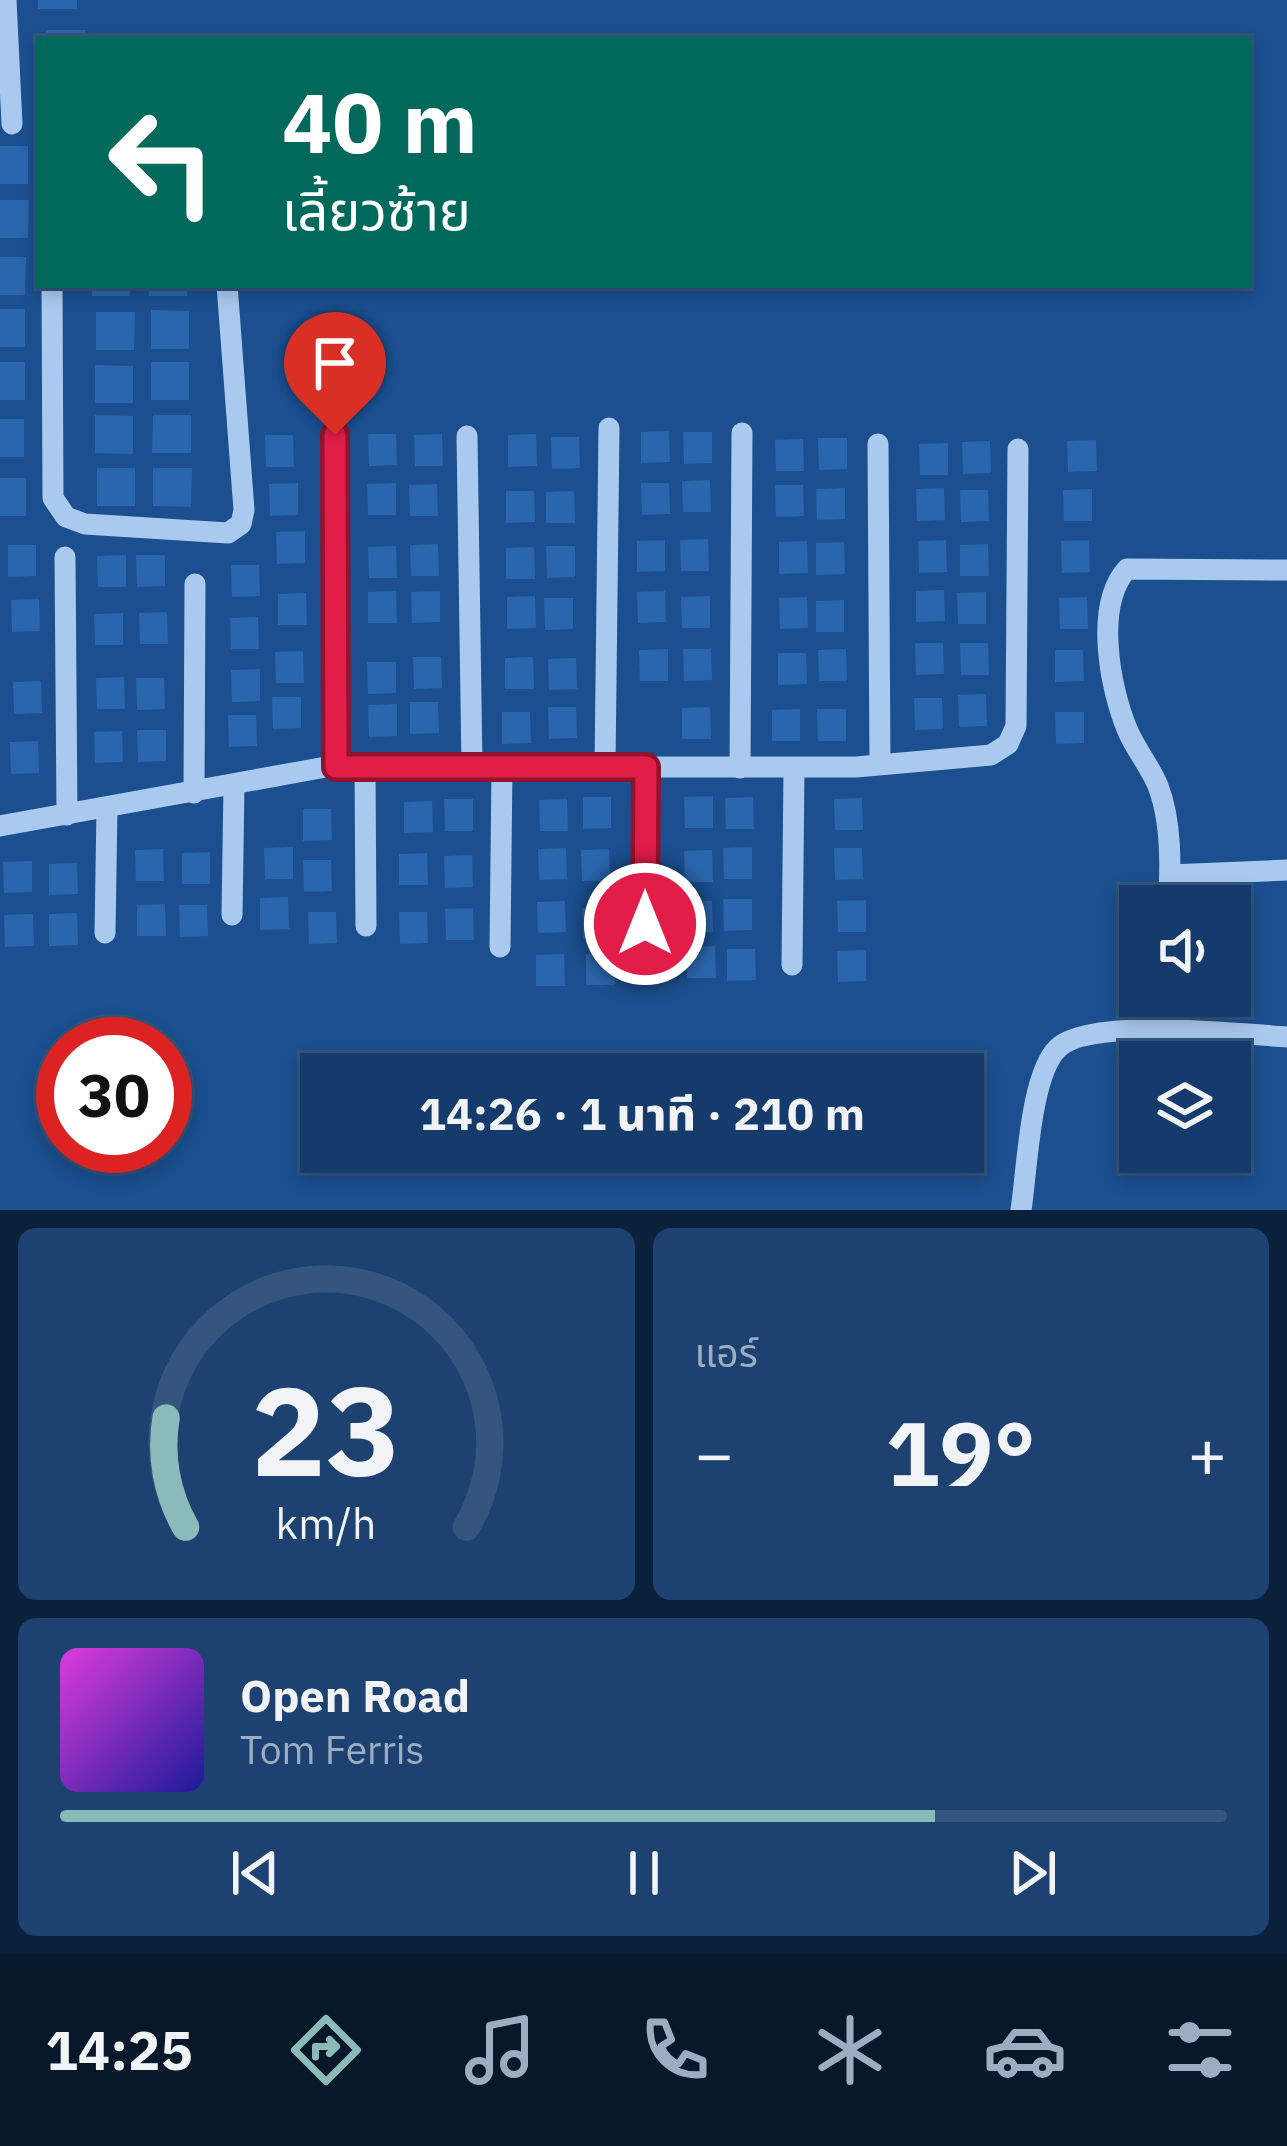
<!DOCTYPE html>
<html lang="th">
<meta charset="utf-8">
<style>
body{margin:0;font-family:"IBM Plex Sans","Noto Sans Thai",sans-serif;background:#1d4271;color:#f1f3f6;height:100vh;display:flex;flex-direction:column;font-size:45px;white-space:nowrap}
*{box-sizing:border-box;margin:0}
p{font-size:39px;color:#9dadc1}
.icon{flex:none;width:66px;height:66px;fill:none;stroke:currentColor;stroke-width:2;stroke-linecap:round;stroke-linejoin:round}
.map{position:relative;height:1210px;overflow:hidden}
.sheet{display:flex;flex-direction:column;gap:18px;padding:18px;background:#0b203b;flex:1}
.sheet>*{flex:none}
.top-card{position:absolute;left:36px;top:36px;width:1215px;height:252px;border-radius:0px;box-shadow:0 6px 18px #0003,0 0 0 3px #33557e;background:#00695c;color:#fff;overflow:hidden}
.controls{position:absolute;left:1119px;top:885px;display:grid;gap:24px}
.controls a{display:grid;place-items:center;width:132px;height:132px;border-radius:0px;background:#143b6b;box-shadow:0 6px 18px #0003,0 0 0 3px #33557e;font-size:60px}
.speed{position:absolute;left:36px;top:1017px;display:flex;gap:24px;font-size:60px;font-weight:700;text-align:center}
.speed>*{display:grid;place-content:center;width:156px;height:156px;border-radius:50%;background:#143b6b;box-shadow:0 6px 18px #0003,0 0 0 3px #33557e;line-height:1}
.speed .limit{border:18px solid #d22;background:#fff;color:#111}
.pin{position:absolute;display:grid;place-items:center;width:102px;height:102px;color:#fff;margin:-123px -51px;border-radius:50% 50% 50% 0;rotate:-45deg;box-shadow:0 0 12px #0007}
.pin .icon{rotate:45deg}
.me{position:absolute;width:132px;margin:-66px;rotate:0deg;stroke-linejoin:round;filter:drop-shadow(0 0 9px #0008)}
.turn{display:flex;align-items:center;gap:42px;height:252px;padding:0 48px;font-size:54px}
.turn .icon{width:156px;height:156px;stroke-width:2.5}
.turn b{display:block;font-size:84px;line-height:102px}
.big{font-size:90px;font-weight:800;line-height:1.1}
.sheet .card{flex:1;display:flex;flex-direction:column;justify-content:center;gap:18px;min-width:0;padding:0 42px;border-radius:18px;background:#1d4271}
.sheet .dial{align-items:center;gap:0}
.dial svg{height:312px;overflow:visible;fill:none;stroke:#33557e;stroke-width:7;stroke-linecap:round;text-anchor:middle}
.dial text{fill:#f1f3f6;stroke:none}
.song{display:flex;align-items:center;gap:36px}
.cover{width:144px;height:144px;border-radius:18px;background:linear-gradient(135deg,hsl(300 70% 55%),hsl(240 70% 35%))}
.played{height:12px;border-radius:6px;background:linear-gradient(90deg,#8bbbb9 75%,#33557e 75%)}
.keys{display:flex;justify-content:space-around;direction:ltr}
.heat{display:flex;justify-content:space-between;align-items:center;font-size:66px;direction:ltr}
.sheet .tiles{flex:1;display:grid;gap:18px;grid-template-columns:1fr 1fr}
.card:last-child{grid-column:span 2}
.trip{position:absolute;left:300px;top:1053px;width:684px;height:120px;border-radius:0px;background:#143b6b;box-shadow:0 6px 18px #0003,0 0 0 3px #33557e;font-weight:800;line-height:120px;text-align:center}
.tab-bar{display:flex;height:192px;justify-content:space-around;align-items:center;background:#08182b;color:#9dadc1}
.tab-bar .icon{width:84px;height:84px}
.tab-bar .active{color:#8bbbb9}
.tab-bar b{font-size:54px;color:#f1f3f6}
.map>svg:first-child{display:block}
.building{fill:#2a66ad}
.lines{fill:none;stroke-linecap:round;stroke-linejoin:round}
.minor{stroke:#a9c9ee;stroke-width:21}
.route-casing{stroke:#92132f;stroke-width:30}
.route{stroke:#e11d48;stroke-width:21}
</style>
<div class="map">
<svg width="1287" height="1210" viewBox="0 0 1287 1210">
<rect width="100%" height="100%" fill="#1b4f8f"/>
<path class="building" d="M38,0H77V9H38Z
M46,30H85V39H46Z
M0,146H28V184H0Z
M0,200H29L28,238H0Z
M0,257H26L25,295H0Z
M92,285H130V296H92Z
M149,285H187V296H149Z
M0,309H25V347H0Z
M151,310L189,311V349H151Z
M96,312H135L134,350H96Z
M0,362H25V400H0Z
M151,362H189V400H151Z
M95,365L133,366V403H95Z
M95,415L133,416V454L95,453Z
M153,415H191V453H152Z
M0,419H24V457H0Z
M669,431L670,462L641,463V432Z
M683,432H712V463L684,464Z
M368,434H396L397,465L369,466Z
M442,434L443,466H415L414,435Z
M536,434L537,466L508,467V435Z
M265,435H293L294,467H266Z
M551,437H579L580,468L552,469Z
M818,438H847V469L819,470Z
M803,439L804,471H776L775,440Z
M1096,440L1097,471L1068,472L1067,441Z
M990,441L991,473L963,474L962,442Z
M948,443V475H920L919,444Z
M97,468H135V506H97Z
M153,468H192L191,507L153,506Z
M0,478H26V516H0Z
M710,480L711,512H683L682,481Z
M298,483V515L270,516L269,484Z
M396,483V515H368L367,484Z
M641,483H669L670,514L642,515Z
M437,484L438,516H410L409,485Z
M775,485H803L804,516L776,517Z
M845,488V519L817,520L816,489Z
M944,488L945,520L917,521L916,489Z
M1092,489V521H1064L1063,490Z
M960,490H988L989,521L961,522Z
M506,491H534L535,522L506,523Z
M574,491L575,523H546V492Z
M305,531V563L277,564L276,532Z
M708,539L709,571H681L680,540Z
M665,540V571L637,572V541Z
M946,540L947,572L919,573L918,541Z
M1089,540L1090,572L1062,573L1061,541Z
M807,541L808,573L779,574V542Z
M844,542L845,574L816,575V543Z
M438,544L439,576H411L410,545Z
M988,544L989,576H960V545Z
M8,545H36V576L8,577Z
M396,546L397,578H369L368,547Z
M546,546H575V577L547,578Z
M534,547L535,579H506V548Z
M126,555V587H98L97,556Z
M136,555H165V586L137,587Z
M231,565H259L260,596L232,597Z
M944,590L945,621L916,622V591Z
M396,591L397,623H368V592Z
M440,591V622L412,623L411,592Z
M665,591L666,622L638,623L637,592Z
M986,592V624H958L957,593Z
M306,593L307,625H278V594Z
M535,596L536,628L507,629V597Z
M710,596V628H682L681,597Z
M807,597L808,628L780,629L779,598Z
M1087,597L1088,629H1060L1059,598Z
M544,598H573V629L545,630Z
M39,599L40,631L12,632L11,600Z
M844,600V632H816V601Z
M167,612L168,644H140L139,613Z
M123,613V645H95L94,614Z
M258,617L259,649H231L230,618Z
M915,643H943L944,674L916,675Z
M960,643H988L989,675H961Z
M668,649V681H640L639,650Z
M683,649H711L712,680L684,681Z
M846,649L847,681H819L818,650Z
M1055,650H1083L1084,681L1055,682Z
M303,651L304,683H276L275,652Z
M778,653H806L807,684L778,685Z
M413,657H441L442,688L414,689Z
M533,657L534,689H505V658Z
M576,658L577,689L549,690L548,659Z
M367,662H396V693L368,694Z
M260,669V701L232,702L231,670Z
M124,677L125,709H97L96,678Z
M136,678H164L165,709L137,710Z
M41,681L42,713L14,714L13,682Z
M986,694L987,726L959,727L958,695Z
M272,697H301V728L273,729Z
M914,698H942L943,729L915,730Z
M410,702H438L439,733L410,734Z
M397,704V736L369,737L368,705Z
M548,707H576L577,738L549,739Z
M710,707L711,739H682V708Z
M800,709V741H772V710Z
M817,709H846V741H818Z
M502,712H530L531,743L502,744Z
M1055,712H1084V743L1056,744Z
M228,715H256L257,746L229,747Z
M137,730H166V761L138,762Z
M122,731L123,762L95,763L94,732Z
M38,741L39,773L11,774L10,742Z
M713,796V828H685L684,797Z
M583,797H611V828L583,829Z
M753,797L754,829H726L725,798Z
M862,798L863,830H835L834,799Z
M444,799H473V831H445Z
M567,799L568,831H540L539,800Z
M432,801L433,832L404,833V802Z
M303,809H331L332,840L303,841Z
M293,847V879H265L264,848Z
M752,847V879H724L723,848Z
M566,848L567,879L539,880L538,849Z
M834,848H862L863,879L835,880Z
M163,849L164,881H136L135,850Z
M609,849L610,881H582L581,850Z
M712,850L713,882H685L684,851Z
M210,852V884H182V853Z
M427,853L428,885H399V854Z
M472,855L473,887L445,888L444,856Z
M303,860H331L332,891L304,892Z
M32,861V892L4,893L3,862Z
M77,863L78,894L49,895V864Z
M288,897L289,929L260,930V898Z
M723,899H752V930L724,931Z
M866,900V932H838L837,901Z
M565,901L566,932L538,933L537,902Z
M684,901H712L713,932L685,933Z
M165,904L166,936H137V905Z
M179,905H207L208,936L180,937Z
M610,907L611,939H583L582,908Z
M473,908L474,940H446L445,909Z
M308,912H336L337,943L309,944Z
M399,912H427L428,943L400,944Z
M77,913L78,945L49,946V914Z
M33,914L34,946L5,947L4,915Z
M715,946L716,978H687V947Z
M727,949H755L756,980L727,981Z
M866,950V981L838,982L837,951Z
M614,953L615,985H586V954Z
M564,954L565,986H536V955Z"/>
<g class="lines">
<path class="minor" d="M6,0L12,124
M52,285L53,498L66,517L85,524L228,533L241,524L244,510L227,285
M335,435L336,767
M467,436L472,767
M878,444L880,765
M65,557L67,815
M365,767L366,926
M605,767L609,428
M740,768L742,433
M194,793L195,584
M0,826L326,767H856L991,755L1008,744L1016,726L1018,449
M1170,875L1287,870
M1168,906C1171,868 1172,822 1158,786C1150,766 1135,749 1127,729C1110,688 1094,605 1127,569L1287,570
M232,915L234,784
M105,933L107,808
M500,947L502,767
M645,963L646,767
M792,965L794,768
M1162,1029L1164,996
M1021,1210C1027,1172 1030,1074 1058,1048C1089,1017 1241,1034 1287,1037"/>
</g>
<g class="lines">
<defs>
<path id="route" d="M335,435L336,767H646L645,924"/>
</defs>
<use href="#route" class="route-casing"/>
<use href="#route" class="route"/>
</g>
</svg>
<div class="controls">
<a><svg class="icon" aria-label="sound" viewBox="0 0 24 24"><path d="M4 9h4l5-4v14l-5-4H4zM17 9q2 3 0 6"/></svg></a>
<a><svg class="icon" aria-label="layers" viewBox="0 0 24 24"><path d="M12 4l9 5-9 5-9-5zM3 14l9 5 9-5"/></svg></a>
</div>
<div class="speed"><div class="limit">30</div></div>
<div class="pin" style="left:335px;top:435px;background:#d93025"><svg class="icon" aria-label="arrive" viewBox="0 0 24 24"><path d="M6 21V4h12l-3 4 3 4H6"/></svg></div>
<svg class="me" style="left:645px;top:924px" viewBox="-20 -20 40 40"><circle r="17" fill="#e11d48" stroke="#fff" stroke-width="3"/><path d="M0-11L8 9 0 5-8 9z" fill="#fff"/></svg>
<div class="trip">14:26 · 1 นาที · 210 m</div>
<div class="top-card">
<div class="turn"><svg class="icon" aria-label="left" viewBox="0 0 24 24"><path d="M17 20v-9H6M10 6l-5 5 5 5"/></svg><div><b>40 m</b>เลี้ยวซ้าย</div></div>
</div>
</div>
<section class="sheet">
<div class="tiles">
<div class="card dial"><svg viewBox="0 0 100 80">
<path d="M14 69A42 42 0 1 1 86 69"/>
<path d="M14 69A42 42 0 0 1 9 41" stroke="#8bbbb9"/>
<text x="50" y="56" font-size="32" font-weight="700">23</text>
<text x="50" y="72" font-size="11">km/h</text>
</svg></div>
<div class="card"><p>แอร์</p>
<div class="heat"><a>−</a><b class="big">19°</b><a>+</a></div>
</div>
<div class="card">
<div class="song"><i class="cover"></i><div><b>Open Road</b><p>Tom Ferris</p></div></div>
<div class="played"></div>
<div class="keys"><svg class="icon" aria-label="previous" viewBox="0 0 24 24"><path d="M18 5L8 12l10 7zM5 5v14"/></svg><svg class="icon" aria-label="pause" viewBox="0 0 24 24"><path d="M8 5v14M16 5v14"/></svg><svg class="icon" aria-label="next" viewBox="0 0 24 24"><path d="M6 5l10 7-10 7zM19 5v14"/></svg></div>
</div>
</div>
</section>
<nav class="tab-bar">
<b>14:25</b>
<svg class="icon active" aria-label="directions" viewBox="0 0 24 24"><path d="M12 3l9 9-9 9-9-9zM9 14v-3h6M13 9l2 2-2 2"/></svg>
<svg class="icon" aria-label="music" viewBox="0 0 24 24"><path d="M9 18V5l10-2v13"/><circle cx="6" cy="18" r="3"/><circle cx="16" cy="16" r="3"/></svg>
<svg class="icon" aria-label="phone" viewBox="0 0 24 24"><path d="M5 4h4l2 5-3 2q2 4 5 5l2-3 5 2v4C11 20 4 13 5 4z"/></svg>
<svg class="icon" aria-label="climate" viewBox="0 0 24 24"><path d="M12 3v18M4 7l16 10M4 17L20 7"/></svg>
<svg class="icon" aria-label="car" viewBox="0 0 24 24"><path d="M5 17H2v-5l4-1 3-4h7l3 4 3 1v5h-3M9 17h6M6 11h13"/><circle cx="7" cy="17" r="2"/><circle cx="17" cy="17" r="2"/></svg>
<svg class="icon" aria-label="filters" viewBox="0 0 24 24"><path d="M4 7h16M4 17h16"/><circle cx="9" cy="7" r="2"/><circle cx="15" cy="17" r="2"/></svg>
</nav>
